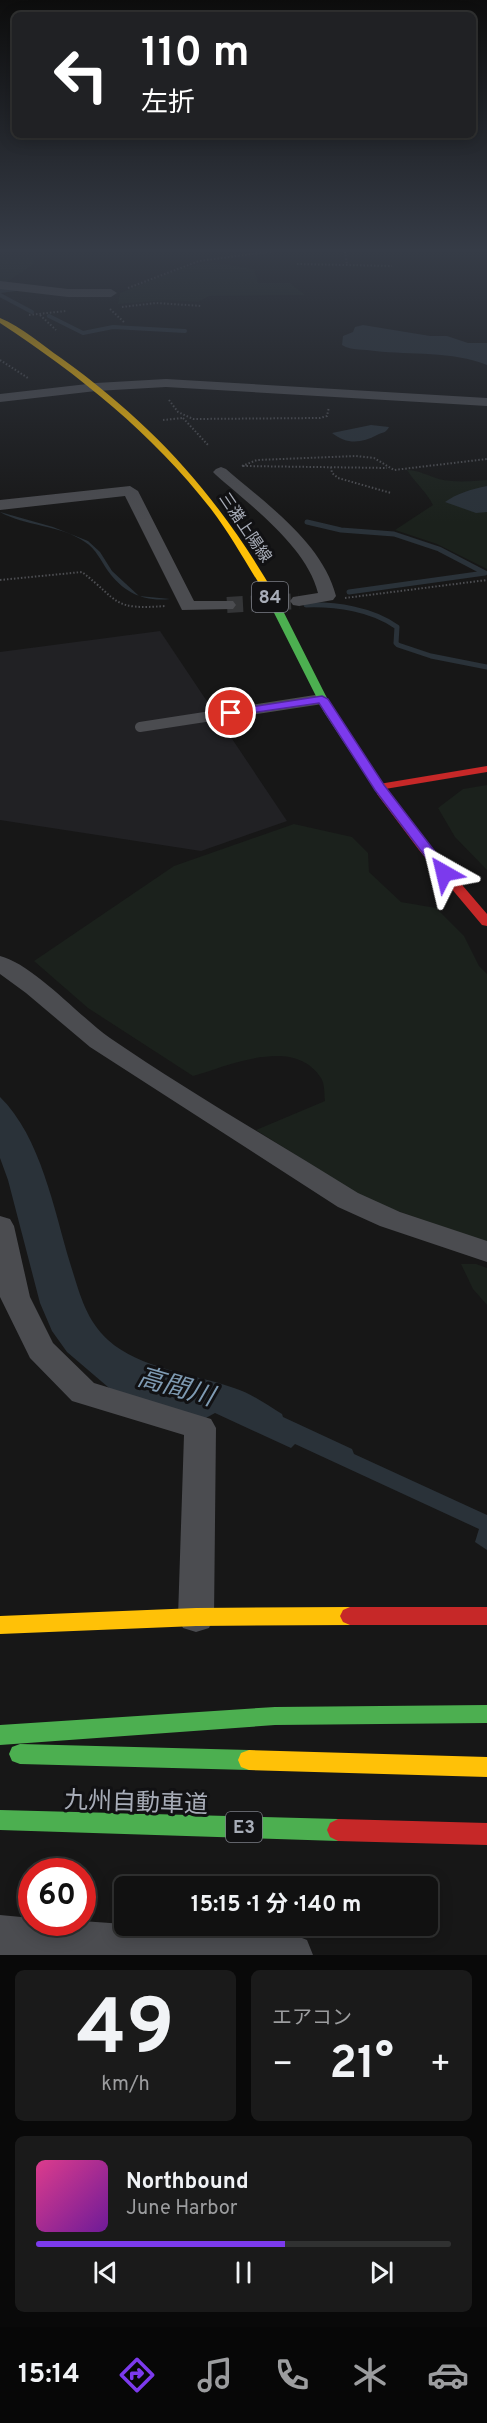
<!DOCTYPE html>
<html lang="ja">
<meta charset="utf-8">
<style>
body{margin:0;font-family:Overpass,"Noto Sans JP",sans-serif;background:#1a1a1a;color:#f1f3f6;height:100vh;display:flex;flex-direction:column;font-size:22px;white-space:nowrap}
*{box-sizing:border-box;margin:0}
p{font-size:20px;color:#9c9d9f}
.icon{flex:none;width:33px;height:33px;fill:none;stroke:currentColor;stroke-width:2;stroke-linecap:round;stroke-linejoin:round}
.map{position:relative;height:1955px;overflow:hidden}
.side{display:flex;flex-direction:column;gap:15px;padding:15px;background:#090909;flex:1}
.side>*{flex:none}
.banner{position:absolute;left:12px;top:12px;width:464px;height:126px;border-radius:9px;box-shadow:0 3px 15px #0003,0 0 0 2px #303131;background:#202124;color:#fff;overflow:hidden}
.speed{position:absolute;left:18px;top:1858px;display:flex;gap:12px;font-size:30px;font-weight:700;text-align:center}
.speed>*{display:grid;place-content:center;width:78px;height:78px;border-radius:50%;background:#111;box-shadow:0 3px 15px #0003,0 0 0 2px #303131;line-height:1}
.speed .limit{border:9px solid #d22;background:#fff;color:#111}
.pin{position:absolute;display:grid;place-items:center;width:51px;height:51px;color:#fff;margin:-26px;border:3px solid #fff;border-radius:50%;box-shadow:0 2px 6px #0007}
.me{position:absolute;width:66px;margin:-33px;rotate:323deg;stroke-linejoin:round;filter:drop-shadow(0 0 4px #0008)}
.turn{display:flex;align-items:center;gap:21px;height:126px;padding:0 30px;font-size:27px}
.turn .icon{width:78px;height:78px;stroke-width:2.5}
.turn b{display:block;font-size:42px;line-height:51px}
.big{font-size:45px;font-weight:700;line-height:1.1}
.side .widget{flex:1;display:flex;flex-direction:column;justify-content:center;gap:9px;min-width:0;padding:0 21px;border-radius:9px;background:#1a1a1a}
.side .dial{align-items:center;gap:0}
.dial b{font-size:78px;line-height:1}
.song{display:flex;align-items:center;gap:18px}
.cover{width:72px;height:72px;border-radius:9px;background:linear-gradient(135deg,hsl(330 70% 55%),hsl(280 70% 35%))}
.played{height:6px;border-radius:3px;background:linear-gradient(90deg,#7c3aed 60%,#303131 60%)}
.keys{display:flex;justify-content:space-around;direction:ltr}
.heat{display:flex;justify-content:space-between;align-items:center;font-size:33px;direction:ltr}
.side .tiles{flex:1;display:grid;gap:15px;grid-template-columns:1fr 1fr}
.widget:last-child{grid-column:span 2}
.trip{position:absolute;left:114px;top:1876px;width:324px;height:60px;border-radius:9px;background:#111;box-shadow:0 3px 15px #0003,0 0 0 2px #303131;font-weight:700;line-height:60px;text-align:center}
.dock{display:flex;height:96px;justify-content:space-around;align-items:center;background:#070707;color:#9c9d9f}
.dock .icon{width:42px;height:42px}
.dock .active{color:#7c3aed}
.dock b{font-size:27px;color:#f1f3f6}
.map>svg:first-child{display:block}
.built{fill:#212124}
.green{fill:#1b211c}
.water{fill:#2a3239}
.lines{fill:none;stroke-linecap:round;stroke-linejoin:round}
.stream-far1{stroke:#2a3239;stroke-width:4}
.stream{stroke:#2a3239;stroke-width:5}
.street-tunnel{stroke:#343537;stroke-width:16;stroke-dasharray:16 8;stroke-linecap:butt}
.path{stroke:#4d4e52;stroke-width:2;stroke-dasharray:1.5 2;stroke-linecap:butt}
.lane{stroke:#4b4c50;stroke-width:10}
.street{fill:#4b4c50;fill-rule:evenodd}
.fast{fill:#4caf50;fill-rule:evenodd}
.slow{fill:#ffc107;fill-rule:evenodd}
.jam{fill:#c62828;fill-rule:evenodd}
.route{fill:#7c3aed;stroke:#51269a;stroke-width:1.5}
.labels{text-anchor:middle;stroke-width:6;stroke-linejoin:round;paint-order:stroke}
.far-street-label{font-size:16px;fill:#a8adb8;stroke:#111113}
.shield{fill:#111113;stroke:#7b7e86;stroke-width:1.5}
.shield-label{font-size:18px;font-weight:bold;fill:#a8adb8}
.near-street-label{font-size:24px;fill:#a8adb8;stroke:#111113}
.near-water-label{font-size:26px;font-style:italic;fill:#7f9bb3;stroke:#111113}
</style>
<div class="map">
<svg width="487" height="1955" viewBox="0 0 487 1955">
<rect width="100%" height="100%" fill="#171717"/>
<path class="built" d="M160,631L287,821L201,851L0,820V652Z"/>
<path class="green" d="M0,257L33,258L35,263L7,282H0Z
M210,262L254,269L258,283H290L305,295L209,296L198,302L168,300L118,304L120,293L182,268Z
M407,470C419,470 428,476 439,479C455,483 471,481 487,480V569L437,544L395,530L433,505C426,491 415,483 407,470Z
M487,785V870L455,837L438,808L463,789Z
M294,824L352,837L368,853L369,872L401,902L436,908L464,936L479,966L487,974V1242L369,1201L256,1130L325,1101C324,1094 325,1084 321,1078C294,1036 231,1065 193,1076L88,1008L34,961L174,866Z
M461,1264H476L487,1268V1305L473,1289Z"/>
<path class="water" d="M363,325L430,336H447L468,343H487V365C452,351 411,355 375,351C364,349 352,351 342,345L343,336L353,332L355,327Z
M371,425L389,427C386,433 383,432 377,435C362,443 347,445 332,433Z
M487,486V512L476,513L445,502C456,494 471,489 487,486Z
M0,512L53,527L88,541L100,552L112,571L139,596L170,599C144,602 124,593 108,571C101,561 96,549 85,542C61,525 24,526 0,512Z
M0,1097C41,1137 54,1210 70,1263C79,1291 85,1319 108,1340C140,1369 195,1374 234,1388C251,1393 267,1405 282,1414L283,1417L352,1449L354,1454L487,1515V1550L475,1542L479,1529L295,1444L291,1448L215,1413L204,1419L115,1393L67,1352L52,1331L40,1303L8,1180L0,1158Z"/>
<g class="lines">
<path class="stream-far1" d="M0,291L16,289
M0,295L32,312
M49,316L83,333L113,327L185,331"/>
<path class="stream" d="M307,522L341,530L394,534L439,549L485,573L349,592
M306,605C336,604 372,609 397,627L396,643L398,645L431,656L487,667"/>
<path class="street-tunnel" d="M227,605L299,601"/>
<path class="path" d="M345,248L347,265
M297,264L392,266
M128,288L199,261L299,248
M122,307L156,303L202,306
M110,309L125,323
M29,315L66,311
M40,315L56,330
M0,360L28,378
M169,400L178,412L193,419L320,418L327,416L329,407
M183,418L208,445
M163,420L183,418
M242,466L257,460L356,456L374,458L394,470L487,459
M243,466L387,468
M331,467L332,473L338,478L391,493
M0,580L82,572C121,602 111,610 166,606
M345,598L487,580"/>
<path class="lane" d="M140,727L322,699"/>
<path class="street" d="M0,281L68,289H111L117,293L111,297H68L0,289Z
M166,379L487,398V406L166,387L96,391L0,402V394L96,383Z
M221,467L226,469C266,504 322,542 336,596L333,600L299,606L293,605L290,601L293,597L318,593C307,547 250,505 216,475L213,472L216,469Z
M130,486L138,491L194,601H233L236,605L233,609L182,610L125,496L0,510V500Z
M0,956C33,964 80,1017 110,1038C190,1093 275,1141 358,1193L400,1212L487,1241V1262L380,1226L338,1207L90,1047L26,993L0,974Z
M0,1216L10,1219L14,1226L30,1297L53,1343L94,1383L211,1419L216,1428L214,1617L209,1628L196,1632L183,1628L178,1617L184,1435L72,1401L30,1358L0,1297Z
M0,1915L32,1918V1923H82V1921L124,1924V1926H163L292,1934L307,1940L313,1955H0Z"/>
<path class="fast" d="M268,588L273,591L334,712L389,794L387,796H379L324,712L263,591Z
M487,1705V1723L275,1725L0,1745V1725L275,1707Z
M20,1744L249,1750L257,1753L260,1760L257,1767L249,1770L20,1764L12,1761L9,1754L12,1747Z
M0,1810L338,1819L346,1823L349,1830L346,1837L338,1841L0,1830Z"/>
<path class="slow" d="M0,318C22,327 42,345 61,358C154,425 215,493 273,591L271,593H265C247,565 231,535 211,509C152,433 79,375 0,323Z
M350,1607L357,1610L360,1616L357,1622L350,1625L196,1626L0,1634V1616L196,1608Z
M249,1750L487,1757V1777L249,1770L241,1767L238,1760L241,1753Z"/>
<path class="jam" d="M487,766V772L379,790L373,787L379,784Z
M383,791L387,792L427,844L487,914V926L482,925L419,850L377,794Z
M350,1607H487V1625H350L343,1622L340,1616L343,1610Z
M338,1819L487,1823V1845L338,1841L330,1837L327,1830L330,1823Z"/>
</g>
<linearGradient id="sky" x2="0" y2="1"><stop stop-color="#0d0d0d"/><stop offset="0.48" stop-color="#363c47"/><stop offset="1" stop-color="#363c47" stop-opacity="0"/></linearGradient>
<rect width="487" height="522" fill="url(#sky)"/>
<path class="route" d="M322,696L328,699L384,785L449,870L451,873L449,876H440L375,790L319,703L231,716L226,713L231,710Z"/>
<g class="labels">
<g class="far-street-label">
<text transform="translate(246 527) rotate(56)" y="6">三潴上陽線</text>
</g>
<g class="shield">
<rect x="252" y="582" width="36" height="30" rx="4.5"/>
<rect x="226" y="1812" width="36" height="30" rx="4.5"/>
</g>
<g class="shield-label">
<text x="270" y="603">84</text>
<text x="244" y="1833">E3</text>
</g>
<g class="near-street-label">
<text transform="translate(136 1802) rotate(2)" y="8">九州自動車道</text>
</g>
<g class="near-water-label">
<text transform="translate(176 1386) rotate(16)" y="9">高間川</text>
</g>
</g>
</svg>
<div class="speed"><div class="limit">60</div></div>
<div class="pin" style="left:231px;top:713px;background:#d93025"><svg class="icon" aria-label="arrive" viewBox="0 0 24 24"><path d="M6 21V4h12l-3 4 3 4H6"/></svg></div>
<svg class="me" style="left:444px;top:873px" viewBox="-20 -20 40 40"><path d="M0-17L14 15 0 8-14 15z" fill="#7c3aed" stroke="#fff" stroke-width="4"/></svg>
<div class="trip">15:15 · 1 分 · 140 m</div>
<div class="banner">
<div class="turn"><svg class="icon" aria-label="left" viewBox="0 0 24 24"><path d="M17 20v-9H6M10 6l-5 5 5 5"/></svg><div><b>110 m</b>左折</div></div>
</div>
</div>
<section class="side">
<div class="tiles">
<div class="widget dial"><b>49</b><p>km/h</p></div>
<div class="widget"><p>エアコン</p>
<div class="heat"><a>−</a><b class="big">21°</b><a>+</a></div>
</div>
<div class="widget">
<div class="song"><i class="cover"></i><div><b>Northbound</b><p>June Harbor</p></div></div>
<div class="played"></div>
<div class="keys"><svg class="icon" aria-label="previous" viewBox="0 0 24 24"><path d="M18 5L8 12l10 7zM5 5v14"/></svg><svg class="icon" aria-label="pause" viewBox="0 0 24 24"><path d="M8 5v14M16 5v14"/></svg><svg class="icon" aria-label="next" viewBox="0 0 24 24"><path d="M6 5l10 7-10 7zM19 5v14"/></svg></div>
</div>
</div>
</section>
<nav class="dock">
<b>15:14</b>
<svg class="icon active" aria-label="directions" viewBox="0 0 24 24"><path d="M12 3l9 9-9 9-9-9zM9 14v-3h6M13 9l2 2-2 2"/></svg>
<svg class="icon" aria-label="music" viewBox="0 0 24 24"><path d="M9 18V5l10-2v13"/><circle cx="6" cy="18" r="3"/><circle cx="16" cy="16" r="3"/></svg>
<svg class="icon" aria-label="phone" viewBox="0 0 24 24"><path d="M5 4h4l2 5-3 2q2 4 5 5l2-3 5 2v4C11 20 4 13 5 4z"/></svg>
<svg class="icon" aria-label="climate" viewBox="0 0 24 24"><path d="M12 3v18M4 7l16 10M4 17L20 7"/></svg>
<svg class="icon" aria-label="car" viewBox="0 0 24 24"><path d="M5 17H2v-5l4-1 3-4h7l3 4 3 1v5h-3M9 17h6M6 11h13"/><circle cx="7" cy="17" r="2"/><circle cx="17" cy="17" r="2"/></svg>
</nav>
